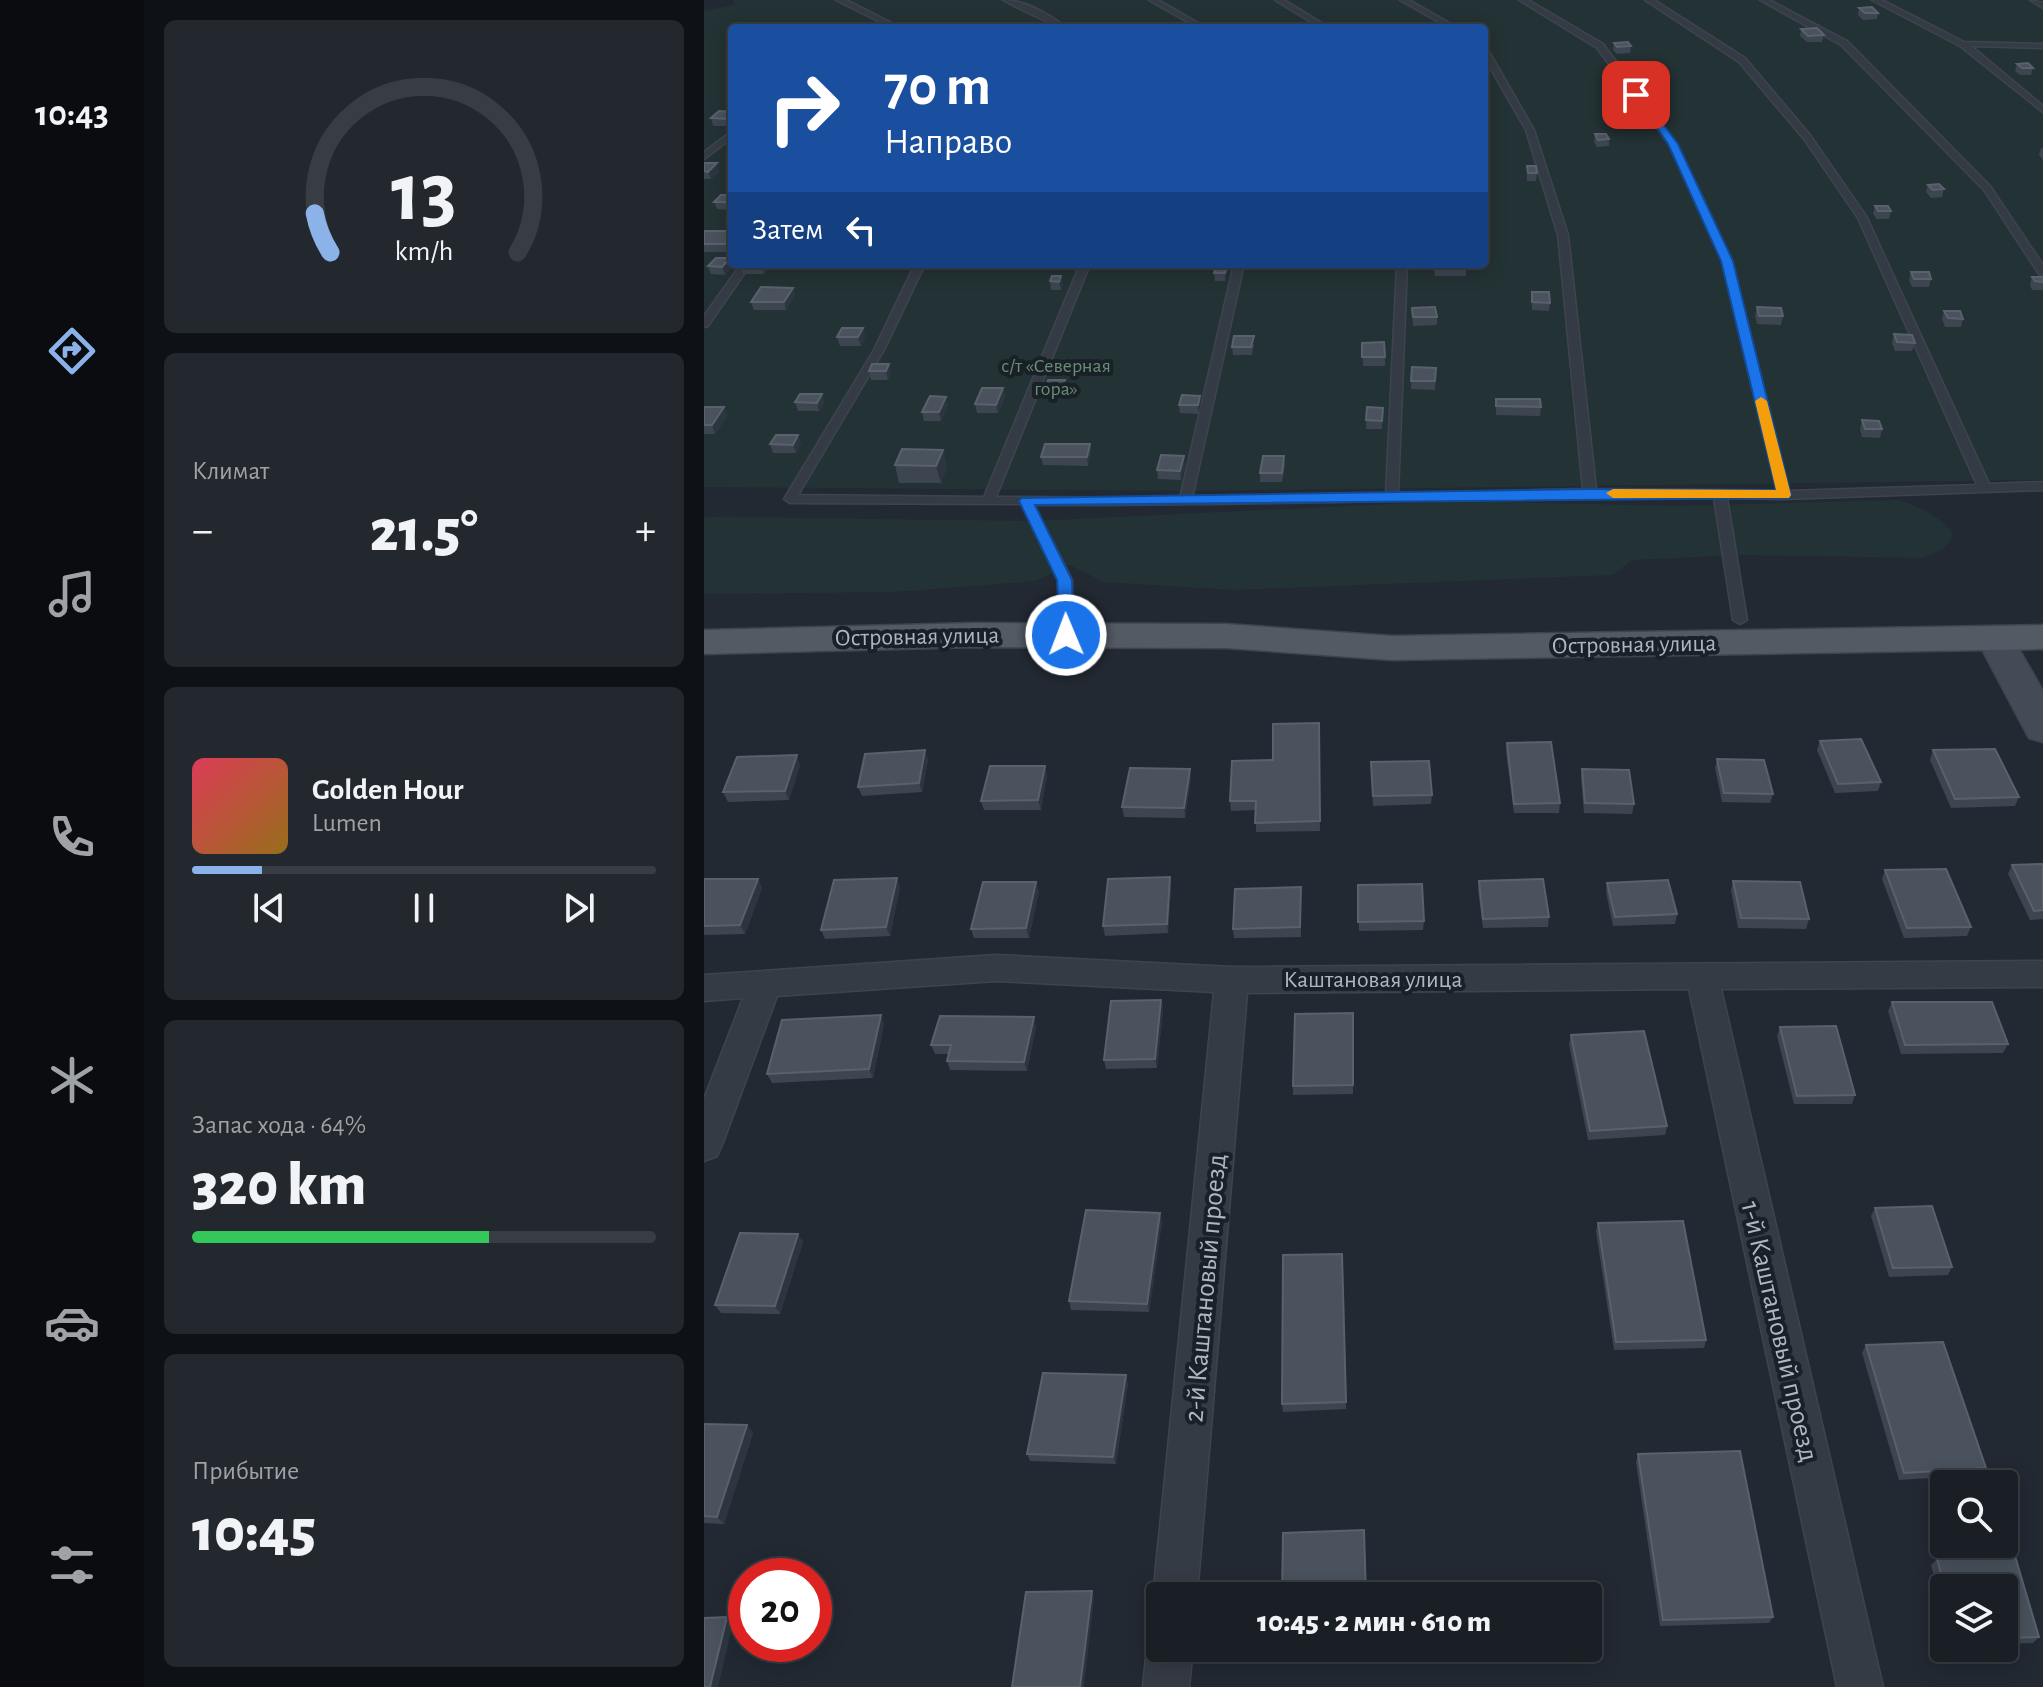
<!DOCTYPE html>
<html lang="ru">
<meta charset="utf-8">
<style>
body{margin:0;font-family:"Alegreya Sans",sans-serif;background:#23272e;color:#f1f3f6;height:100vh;display:flex;flex-direction:column;font-size:30px;white-space:nowrap}
*{box-sizing:border-box;margin:0}
p{font-size:26px;color:#9fa2a7}
.icon{flex:none;width:44px;height:44px;fill:none;stroke:currentColor;stroke-width:2;stroke-linecap:round;stroke-linejoin:round}
.map{position:relative;flex:1;overflow:hidden}
.panel{display:flex;flex-direction:column;gap:20px;padding:20px;background:#0e1115;width:560px}
.panel>*{flex:none}
.banner{position:absolute;left:24px;top:24px;width:760px;height:244px;border-radius:8px;box-shadow:0 4px 20px #0003,0 0 0 2px #383d43;background:#1a4fa0;color:#fff;overflow:hidden}
.buttons{position:absolute;left:1226px;top:1470px;display:grid;gap:16px}
.buttons a{display:grid;place-items:center;width:88px;height:88px;border-radius:8px;background:#1a1f26;box-shadow:0 4px 20px #0003,0 0 0 2px #383d43;font-size:40px}
.speed{position:absolute;left:24px;top:1558px;display:flex;gap:16px;font-size:40px;font-weight:700;text-align:center}
.speed>*{display:grid;place-content:center;width:104px;height:104px;border-radius:50%;background:#1a1f26;box-shadow:0 4px 20px #0003,0 0 0 2px #383d43;line-height:1}
.speed .limit{border:12px solid #d22;background:#fff;color:#111}
.pin{position:absolute;display:grid;place-items:center;width:68px;height:68px;color:#fff;margin:-34px;border-radius:16px;box-shadow:0 4px 12px #0006}
.me{position:absolute;width:88px;margin:-44px;rotate:359deg;stroke-linejoin:round;filter:drop-shadow(0 0 6px #0008)}
.turn{display:flex;align-items:center;gap:28px;height:168px;padding:0 24px;font-size:36px}
.turn .icon{width:104px;height:104px;stroke-width:2.5}
.turn b{display:block;font-size:56px;line-height:68px}
.then{display:flex;align-items:center;height:76px;padding:0 24px;background:#0003;gap:16px;font-size:30px}
.big{font-size:60px;font-weight:800;line-height:1.1}
.panel .tile{flex:1;display:flex;flex-direction:column;justify-content:center;gap:12px;min-width:0;padding:0 28px;border-radius:12px;background:#23272e}
.panel .dial{align-items:center;gap:0}
.dial svg{height:208px;overflow:visible;fill:none;stroke:#383d43;stroke-width:7;stroke-linecap:round;text-anchor:middle}
.dial text{fill:#f1f3f6;stroke:none}
.song{display:flex;align-items:center;gap:24px}
.cover{width:96px;height:96px;border-radius:12px;background:linear-gradient(135deg,hsl(350 70% 55%),hsl(40 70% 35%))}
.played{height:8px;border-radius:4px;background:linear-gradient(90deg,#8bb2e9 15%,#383d43 15%)}
.keys{display:flex;justify-content:space-around;direction:ltr}
.heat{display:flex;justify-content:space-between;align-items:center;font-size:44px;direction:ltr}
.charge{height:12px;border-radius:6px;background:linear-gradient(90deg,#34c759 64%,#383d43 0)}
.trip{position:absolute;left:442px;top:1582px;width:456px;height:80px;border-radius:8px;background:#1a1f26;box-shadow:0 4px 20px #0003,0 0 0 2px #383d43;font-weight:800;line-height:80px;text-align:center}
main{display:flex;flex:1;min-height:0}
.tabs{display:flex;flex-direction:column;width:144px;justify-content:space-around;align-items:center;background:#0a0c0f;color:#9fa2a7}
.tabs .icon{width:56px;height:56px}
.tabs .active{color:#8bb2e9}
.tabs b{font-size:36px;color:#f1f3f6}
.map>svg:first-child{display:block}
.green{fill:#233234;fill-rule:evenodd}
.lines{fill:none;stroke-linecap:round;stroke-linejoin:round}
.lane-casing{stroke:#3e444d;stroke-width:3}
.street-casing{stroke:#3e444d;stroke-width:3}
.secondary-casing{stroke:#3e444d;stroke-width:3}
.primary-casing{stroke:#3e444d;stroke-width:3}
.lane{fill:#353b44;fill-rule:evenodd}
.street{fill:#353b44;fill-rule:evenodd}
.secondary{fill:#434b56;fill-rule:evenodd}
.primary{fill:#535a63;fill-rule:evenodd}
.wall{fill:#3d4551}
.shaded-wall{fill:#2d3540}
.building{fill:#49525d;stroke:#59616d;stroke-width:2}
.route{fill:#1a73e8;stroke:#114b97;stroke-width:2}
.slow{fill:#f59e0b}
.labels{text-anchor:middle;stroke-width:8;stroke-linejoin:round;paint-order:stroke}
.far-park-label{font-size:20px;fill:#6a8d71;stroke:#1a2028}
.street-label{font-size:24px;fill:#afb6c0;stroke:#1a2028}
.near-street-label{font-size:28px;fill:#afb6c0;stroke:#1a2028}
</style>
<main>
<nav class="tabs">
<b>10:43</b>
<svg class="icon active" aria-label="directions" viewBox="0 0 24 24"><path d="M12 3l9 9-9 9-9-9zM9 14v-3h6M13 9l2 2-2 2"/></svg>
<svg class="icon" aria-label="music" viewBox="0 0 24 24"><path d="M9 18V5l10-2v13"/><circle cx="6" cy="18" r="3"/><circle cx="16" cy="16" r="3"/></svg>
<svg class="icon" aria-label="phone" viewBox="0 0 24 24"><path d="M5 4h4l2 5-3 2q2 4 5 5l2-3 5 2v4C11 20 4 13 5 4z"/></svg>
<svg class="icon" aria-label="climate" viewBox="0 0 24 24"><path d="M12 3v18M4 7l16 10M4 17L20 7"/></svg>
<svg class="icon" aria-label="car" viewBox="0 0 24 24"><path d="M5 17H2v-5l4-1 3-4h7l3 4 3 1v5h-3M9 17h6M6 11h13"/><circle cx="7" cy="17" r="2"/><circle cx="17" cy="17" r="2"/></svg>
<svg class="icon" aria-label="filters" viewBox="0 0 24 24"><path d="M4 7h16M4 17h16"/><circle cx="9" cy="7" r="2"/><circle cx="15" cy="17" r="2"/></svg>
</nav>
<section class="panel">
<div class="tile dial"><svg viewBox="0 0 100 80">
<path d="M14 69A42 42 0 1 1 86 69"/>
<path d="M14 69A42 42 0 0 1 8 54" stroke="#8bb2e9"/>
<text x="50" y="56" font-size="32" font-weight="700">13</text>
<text x="50" y="72" font-size="11">km/h</text>
</svg></div>
<div class="tile"><p>Климат</p>
<div class="heat"><a>−</a><b class="big">21.5°</b><a>+</a></div>
</div>
<div class="tile">
<div class="song"><i class="cover"></i><div><b>Golden Hour</b><p>Lumen</p></div></div>
<div class="played"></div>
<div class="keys"><svg class="icon" aria-label="previous" viewBox="0 0 24 24"><path d="M18 5L8 12l10 7zM5 5v14"/></svg><svg class="icon" aria-label="pause" viewBox="0 0 24 24"><path d="M8 5v14M16 5v14"/></svg><svg class="icon" aria-label="next" viewBox="0 0 24 24"><path d="M6 5l10 7-10 7zM19 5v14"/></svg></div>
</div>
<div class="tile"><p>Запас хода · 64%</p><b class="big">320 km</b><div class="charge"></div></div>
<div class="tile"><p>Прибытие</p><b class="big">10:45</b></div>
</section>
<div class="map">
<svg width="1339" height="1687" viewBox="0 0 1339 1687">
<rect width="100%" height="100%" fill="#222932"/>
<path class="green" d="M29,0H1339V480L492,491L0,487V11L30,5ZM28,28H780V264H28Z
M1196,500C1217,508 1235,516 1249,533C1246,549 1231,553 1217,558L1037,555L928,560L909,575L530,590L399,582L366,565L332,581L191,592L0,594V518L11,517L330,521L748,501L971,506Z"/>
<g class="lines">
<defs>
<path id="lane" d="M132,0H142L198,28H188Z
M299,0C321,0 346,15 363,28C353,28 310,6 299,0Z
M445,0H454L503,28H494Z
M571,0H580L626,28H617Z
M696,0H705L754,28H745Z
M815,0H824L899,44L973,144L1028,261L1085,491L1273,485L1154,218L1100,139L1035,62L941,0H950L1041,58L1106,135L1162,216L1285,484L1339,482V490L1080,499L1023,498L1043,620L1036,624L1029,620L1010,498C783,496 557,506 330,505L368,580L369,635L362,639L355,635L354,580L318,504L86,503L80,499L170,350L211,264H221L180,350L94,495L280,497L376,264H386L292,497L476,498L530,264H540L488,498L682,494L693,264H703L694,494L879,489L854,235L822,130L780,57V48L784,50L830,130L864,235L892,489L1073,491L1018,261L965,144L893,48Z
M1056,0H1065L1143,41L1286,186L1339,265V275L1335,274L1280,190L1137,45Z
M1168,0H1178L1260,42L1339,44V48L1267,46L1339,106V112L1256,46Z
M1326,0L1339,3V8Z
M28,131V138L0,159V152Z
M37,264H47L4,326L0,327V316Z"/>
<path id="street" d="M292,955L528,967L1339,961V987L1017,989L1179,1687H1133L985,989L543,993L493,1596H456V1612L449,1596L510,992L292,981L73,996L18,1145L13,1156L0,1161V1099L39,998L0,1001V975Z
M456,1629V1648H489L485,1687H439L443,1648L450,1632Z"/>
<path id="secondary" d="M1291,626L1304,630L1339,691V742L1325,738L1272,638L1278,630Z"/>
<path id="primary" d="M271,623L522,624L688,636L1339,625V649L688,660L522,648L271,647L0,654V630Z"/>
</defs>
<use href="#lane" class="lane-casing"/>
<use href="#street" class="street-casing"/>
<use href="#secondary" class="secondary-casing"/>
<use href="#primary" class="primary-casing"/>
<use href="#lane" class="lane"/>
<use href="#street" class="street"/>
<use href="#secondary" class="secondary"/>
<use href="#primary" class="primary"/>
</g>
<path class="wall" d="M1155,8L1174,13L1173,19L1159,20L1154,15Z
M1097,29L1120,35L1118,42H1103L1096,36Z
M910,43L927,46L926,53L913,54L909,50Z
M1313,64L1329,68L1327,75H1316L1311,71Z
M926,66L942,70L941,77L929,78L925,73Z
M28,112V125L26,126H9L7,118Z
M891,134L905,139V146L893,147L890,142Z
M1337,148H1339V160L1335,155Z
M0,163L15,171L7,179H0Z
M823,166L833,173L832,181H823Z
M1224,185L1240,189L1238,197L1227,198L1222,192Z
M28,195V207L25,210L13,209L10,202Z
M1171,206L1187,211L1185,219H1172L1169,213Z
M0,231H28L24,252H0Z
M26,258L28,266L21,275L7,274L4,266Z
M68,264L60,274H39L36,266Z
M88,264H111L108,269H90Z
M172,264H201L199,268H173Z
M729,264H762V276H731Z
M524,269L521,281H511L510,273Z
M1207,272L1227,279L1225,287H1208L1205,280Z
M348,276L359,284L357,290H347L346,281Z
M1328,277H1339V290H1328L1326,285Z
M89,288L91,296L82,310H50L47,302Z
M828,292L846,303L845,311L828,310Z
M1053,307L1079,316L1077,325L1053,324L1051,316Z
M708,308L733,317V325L709,326Z
M1240,311L1259,319L1257,327H1241L1238,319Z
M159,328L161,337L157,346H136L133,337Z
M1190,334L1211,343L1208,351H1191L1188,343Z
M658,343L681,357V366H659Z
M550,344L548,355H529L528,347Z
M185,364L187,373L184,380H167L165,371Z
M708,367L732,368L731,390L707,389Z
M361,380L362,389L360,395H343L342,386Z
M299,388L301,397L294,413H273L271,404Z
M118,394L120,403L115,411H94L91,402Z
M792,399L837,407L836,416L792,415Z
M497,404L494,414L476,413L475,405Z
M244,405L237,421H220L218,412Z
M0,407H20L23,416L11,434H0Z
M663,407L679,408L678,429H662Z
M1158,420L1178,429L1176,438L1158,437L1156,429Z
M94,435L97,444L92,453H69L66,444Z
M386,444L387,453L384,466L339,465L337,457Z
M239,450L243,467L237,483H195L191,465Z
M580,456L581,465L578,482H556V473Z
M481,464L477,480L454,479L453,470Z
M615,723L616,831L552,832V810L527,811L526,801L569,760Z
M1116,741L1177,782L1174,791L1131,793L1113,750Z
M803,743L856,803L855,813H810L802,752Z
M1229,750L1315,797L1311,806L1247,808L1226,760Z
M1013,759L1069,794L1066,803L1018,802L1011,768Z
M224,760L218,792L158,796L154,787Z
M667,762L728,795L727,804L669,806Z
M96,765L85,800L24,802L19,792Z
M341,766L343,775L337,810H280L277,801Z
M878,769L930,804L928,814L880,813L877,778Z
M487,778L481,818L420,817L418,807Z
M1339,864V919L1326,920L1304,874L1308,865Z
M1181,870L1267,927L1263,936L1200,938L1178,879Z
M466,877L467,887L464,933L401,936L399,926Z
M0,879H54L58,888L41,934L0,935Z
M775,881L845,917L844,927L779,928L774,890Z
M1029,881L1105,919L1102,929L1034,928L1027,890Z
M903,883L973,914L971,924L909,926L902,892Z
M654,885L720,921L719,930L655,931Z
M196,887L186,936L121,939L117,930Z
M335,891L325,938H270L267,929Z
M597,897V937L530,938L529,929Z
M457,1000L459,1009L453,1068L402,1069L400,1060Z
M1188,1002L1304,1044L1299,1053L1197,1054L1184,1011Z
M649,1013V1094L589,1095V1086Z
M180,1024L169,1078L68,1083L63,1074Z
M332,1027L323,1071L246,1070L243,1061L245,1054H231L227,1045Z
M1076,1027L1151,1095L1148,1104H1090L1073,1036Z
M867,1035L963,1126L961,1135L884,1140L865,1044Z
M1171,1208L1248,1267L1244,1275L1185,1277L1167,1216Z
M458,1221L445,1312L367,1310L365,1301Z
M894,1223L1002,1340L1000,1348L910,1350L892,1231Z
M94,1234L99,1242L76,1314L17,1313L11,1305Z
M638,1254L642,1409L579,1412L578,1404Z
M1162,1345L1282,1468L1276,1475L1195,1480L1158,1353Z
M424,1383L412,1464L326,1461L323,1454Z
M0,1424L43,1425L49,1433L20,1524L0,1523Z
M934,1454L1069,1617L1065,1623L956,1626L932,1462Z
M1311,1556L1335,1637L1329,1643L1300,1644V1588H1240V1611L1227,1565L1233,1559Z"/>
<path class="shaded-wall" d="M28,116V125L26,126L24,119Z
M13,163L15,171L7,179L4,172Z
M28,197V207L25,210L22,202Z
M28,236V247L24,252L21,244Z
M26,258L28,266L21,275L18,267Z
M60,264H68L60,274L58,266Z
M523,264L524,269L521,281V273Z
M357,276L359,284L357,290L355,282Z
M89,288L91,296L82,310L80,302Z
M159,328L161,337L157,346L154,337Z
M185,364L187,373L184,380L182,371Z
M361,380L362,389L360,395L358,387Z
M299,388L301,397L294,413L292,405Z
M118,394L120,403L115,411L113,403Z
M496,396L497,404L494,414V405Z
M242,397L244,405L237,421L235,412Z
M20,407L23,416L11,434L8,425Z
M94,435L97,444L92,453L89,445Z
M386,444L387,453L384,466L383,457Z
M239,450L243,467L237,483L232,466Z
M480,456L481,464L477,480L476,471Z
M221,750L224,760L218,792L215,783Z
M93,755L96,765L85,800L81,791Z
M341,766L343,775L337,810L334,800Z
M486,769L487,778L481,818L480,808Z
M466,877L467,887L464,933L463,924Z
M193,878L196,887L186,936L182,927Z
M54,879L58,888L41,934L36,925Z
M332,882L335,891L325,938L322,928Z
M457,1000L459,1009L453,1068L451,1059Z
M177,1015L180,1024L169,1078L165,1069Z
M330,1017L332,1027L323,1071L320,1062Z
M456,1213L458,1221L445,1312L443,1304Z
M94,1234L99,1242L76,1314L71,1306Z
M422,1375L424,1383L412,1464L409,1457Z
M43,1425L49,1433L20,1524L13,1517Z
M388,1591L390,1598L380,1687H376Z
M23,1617L29,1624L14,1687H6Z"/>
<path class="building" d="M1168,7L1174,13H1161L1155,8Z
M485,24L488,28H477L475,25Z
M608,24L610,28H598L597,25Z
M1113,28L1120,35L1104,36L1097,29Z
M924,42L927,46L913,47L910,43Z
M1324,63L1329,68H1318L1313,64Z
M938,65L942,70L930,71L926,66Z
M15,111L28,112V116L24,119L7,118Z
M891,134H902L905,139L894,140Z
M0,163H13L4,172L0,171Z
M823,166H832L833,173H824Z
M1235,184L1240,189L1229,190L1224,185Z
M17,195H28V197L22,202H10Z
M1171,206H1184L1187,211H1174Z
M0,231H28V236L21,244H0Z
M12,258H26L18,267L4,266Z
M37,264H60L58,266H36Z
M513,264H523L521,273H510Z
M731,264H762V268H731Z
M1207,272H1225L1227,279H1210Z
M348,276H357L355,282L346,281Z
M1328,277H1339V282L1331,281Z
M57,287L89,288L80,302H47Z
M828,292H845L846,303L828,302Z
M731,307L733,317H709L708,308Z
M1053,307L1077,308L1079,316H1055Z
M1240,311H1256L1259,319L1244,318Z
M138,328H159L154,337H133Z
M1190,334L1208,335L1211,343L1193,342Z
M530,336H550L547,347H528Z
M680,342L681,357H658V343Z
M168,364H185L182,371H165Z
M708,367L732,368L731,381H707Z
M344,380H361L358,387L342,386Z
M278,388H299L292,405L271,404Z
M96,394H118L113,403L91,402Z
M478,395L496,396L494,405H475Z
M226,396L242,397L235,412H218Z
M792,399H836L837,407L792,406Z
M0,407H20L8,425H0Z
M663,407L679,408L678,421L662,420Z
M1158,420L1175,421L1178,429H1161Z
M72,435H94L89,445L66,444Z
M341,444H386L383,457H337Z
M198,449L239,450L232,466L191,465Z
M457,455L480,456L476,471L453,470Z
M559,456H580L578,473H556Z
M615,723L616,821L551,823L552,801H526L528,761L569,760V724Z
M1157,739L1177,782L1134,784L1116,741Z
M847,742L856,803L810,804L803,743Z
M1291,749L1315,797L1251,799L1229,750Z
M221,750L215,783L154,787L161,754Z
M93,755L81,791L19,792L33,757Z
M1013,759L1060,760L1069,794L1020,793Z
M725,761L728,795L669,796L667,762Z
M286,766H341L334,800L277,801Z
M426,768L486,769L480,808L418,807Z
M878,769L925,770L930,804L881,803Z
M1339,864V910L1330,911L1308,865Z
M1242,869L1267,927L1203,928L1181,870Z
M466,877L463,924L399,926L404,879Z
M193,878L182,927L117,930L130,880Z
M0,879H54L36,925L0,926Z
M839,879L845,917L779,919L775,881Z
M964,880L973,914L911,917L903,883Z
M1029,881L1096,882L1105,919L1037,918Z
M279,882H332L322,928L267,929Z
M718,884L720,921L654,922V885Z
M597,887L596,927L529,929L531,889Z
M457,1000L451,1059L400,1060L407,1001Z
M1188,1002H1288L1304,1044L1201,1045Z
M649,1013V1085L589,1086L591,1014Z
M177,1015L165,1069L63,1074L78,1020Z
M236,1016L330,1017L320,1062L243,1061L247,1045H227Z
M1132,1026L1151,1095L1093,1096L1076,1027Z
M940,1031L963,1126L886,1131L867,1035Z
M1228,1206L1248,1267L1189,1268L1171,1208Z
M382,1210L456,1213L443,1304L365,1301Z
M979,1221L1002,1340L912,1342L894,1223Z
M36,1233L94,1234L71,1306L11,1305Z
M638,1254L642,1402L578,1404L579,1255Z
M1239,1342L1282,1468L1200,1473L1162,1345Z
M339,1373L422,1375L409,1457L323,1454Z
M0,1424L43,1425L13,1517L0,1516Z
M1036,1451L1069,1617L959,1620L934,1454Z
M660,1530L662,1596H578L579,1533Z
M1311,1556L1335,1637L1300,1638V1588H1241L1233,1559Z
M388,1591L376,1687H308L322,1592Z
M23,1617L6,1687H0V1618Z"/>
<path class="route" d="M929,93H936L974,144L1029,261L1087,495L1085,498L331,505L368,580L370,635L367,639H356L353,580L315,501L317,498L886,489L1072,490L1017,261L964,144Z"/>
<path class="slow" d="M1057,397L1063,401L1087,495L1085,498H909L902,493L909,489L1072,490L1051,401Z"/>
<g class="labels">
<g class="far-park-label">
<text x="352" y="372">с/т «Северная<tspan x="352" dy="23">гора»</tspan></text>
</g>
<g class="street-label">
<text transform="translate(213 636) rotate(-1)" y="8">Островная улица</text>
<text transform="translate(930 644) rotate(-1)" y="8">Островная улица</text>
<text x="669" y="987">Каштановая улица</text>
</g>
<g class="near-street-label">
<text transform="translate(500 1288) rotate(-85)" y="10">2-й Каштановый проезд</text>
<text transform="translate(1077 1331) rotate(77)" y="10">1-й Каштановый проезд</text>
</g>
</g>
</svg>
<div class="buttons">
<a><svg class="icon" aria-label="search" viewBox="0 0 24 24"><circle cx="10" cy="10" r="6"/><path d="M15 15l6 6"/></svg></a>
<a><svg class="icon" aria-label="layers" viewBox="0 0 24 24"><path d="M12 4l9 5-9 5-9-5zM3 14l9 5 9-5"/></svg></a>
</div>
<div class="speed"><div class="limit">20</div></div>
<div class="pin" style="left:932px;top:95px;background:#d93025"><svg class="icon" aria-label="arrive" viewBox="0 0 24 24"><path d="M6 21V4h12l-3 4 3 4H6"/></svg></div>
<svg class="me" style="left:362px;top:635px" viewBox="-20 -20 40 40"><circle r="17" fill="#1a73e8" stroke="#fff" stroke-width="3"/><path d="M0-11L8 9 0 5-8 9z" fill="#fff"/></svg>
<div class="trip">10:45 · 2 мин · 610 m</div>
<div class="banner">
<div class="turn"><svg class="icon" aria-label="right" viewBox="0 0 24 24"><path d="M7 20v-9h11M14 6l5 5-5 5"/></svg><div><b>70 m</b>Направо</div></div>
<div class="then">Затем<svg class="icon" aria-label="left" viewBox="0 0 24 24"><path d="M17 20v-9H6M10 6l-5 5 5 5"/></svg></div>
</div>
</div>
</main>
